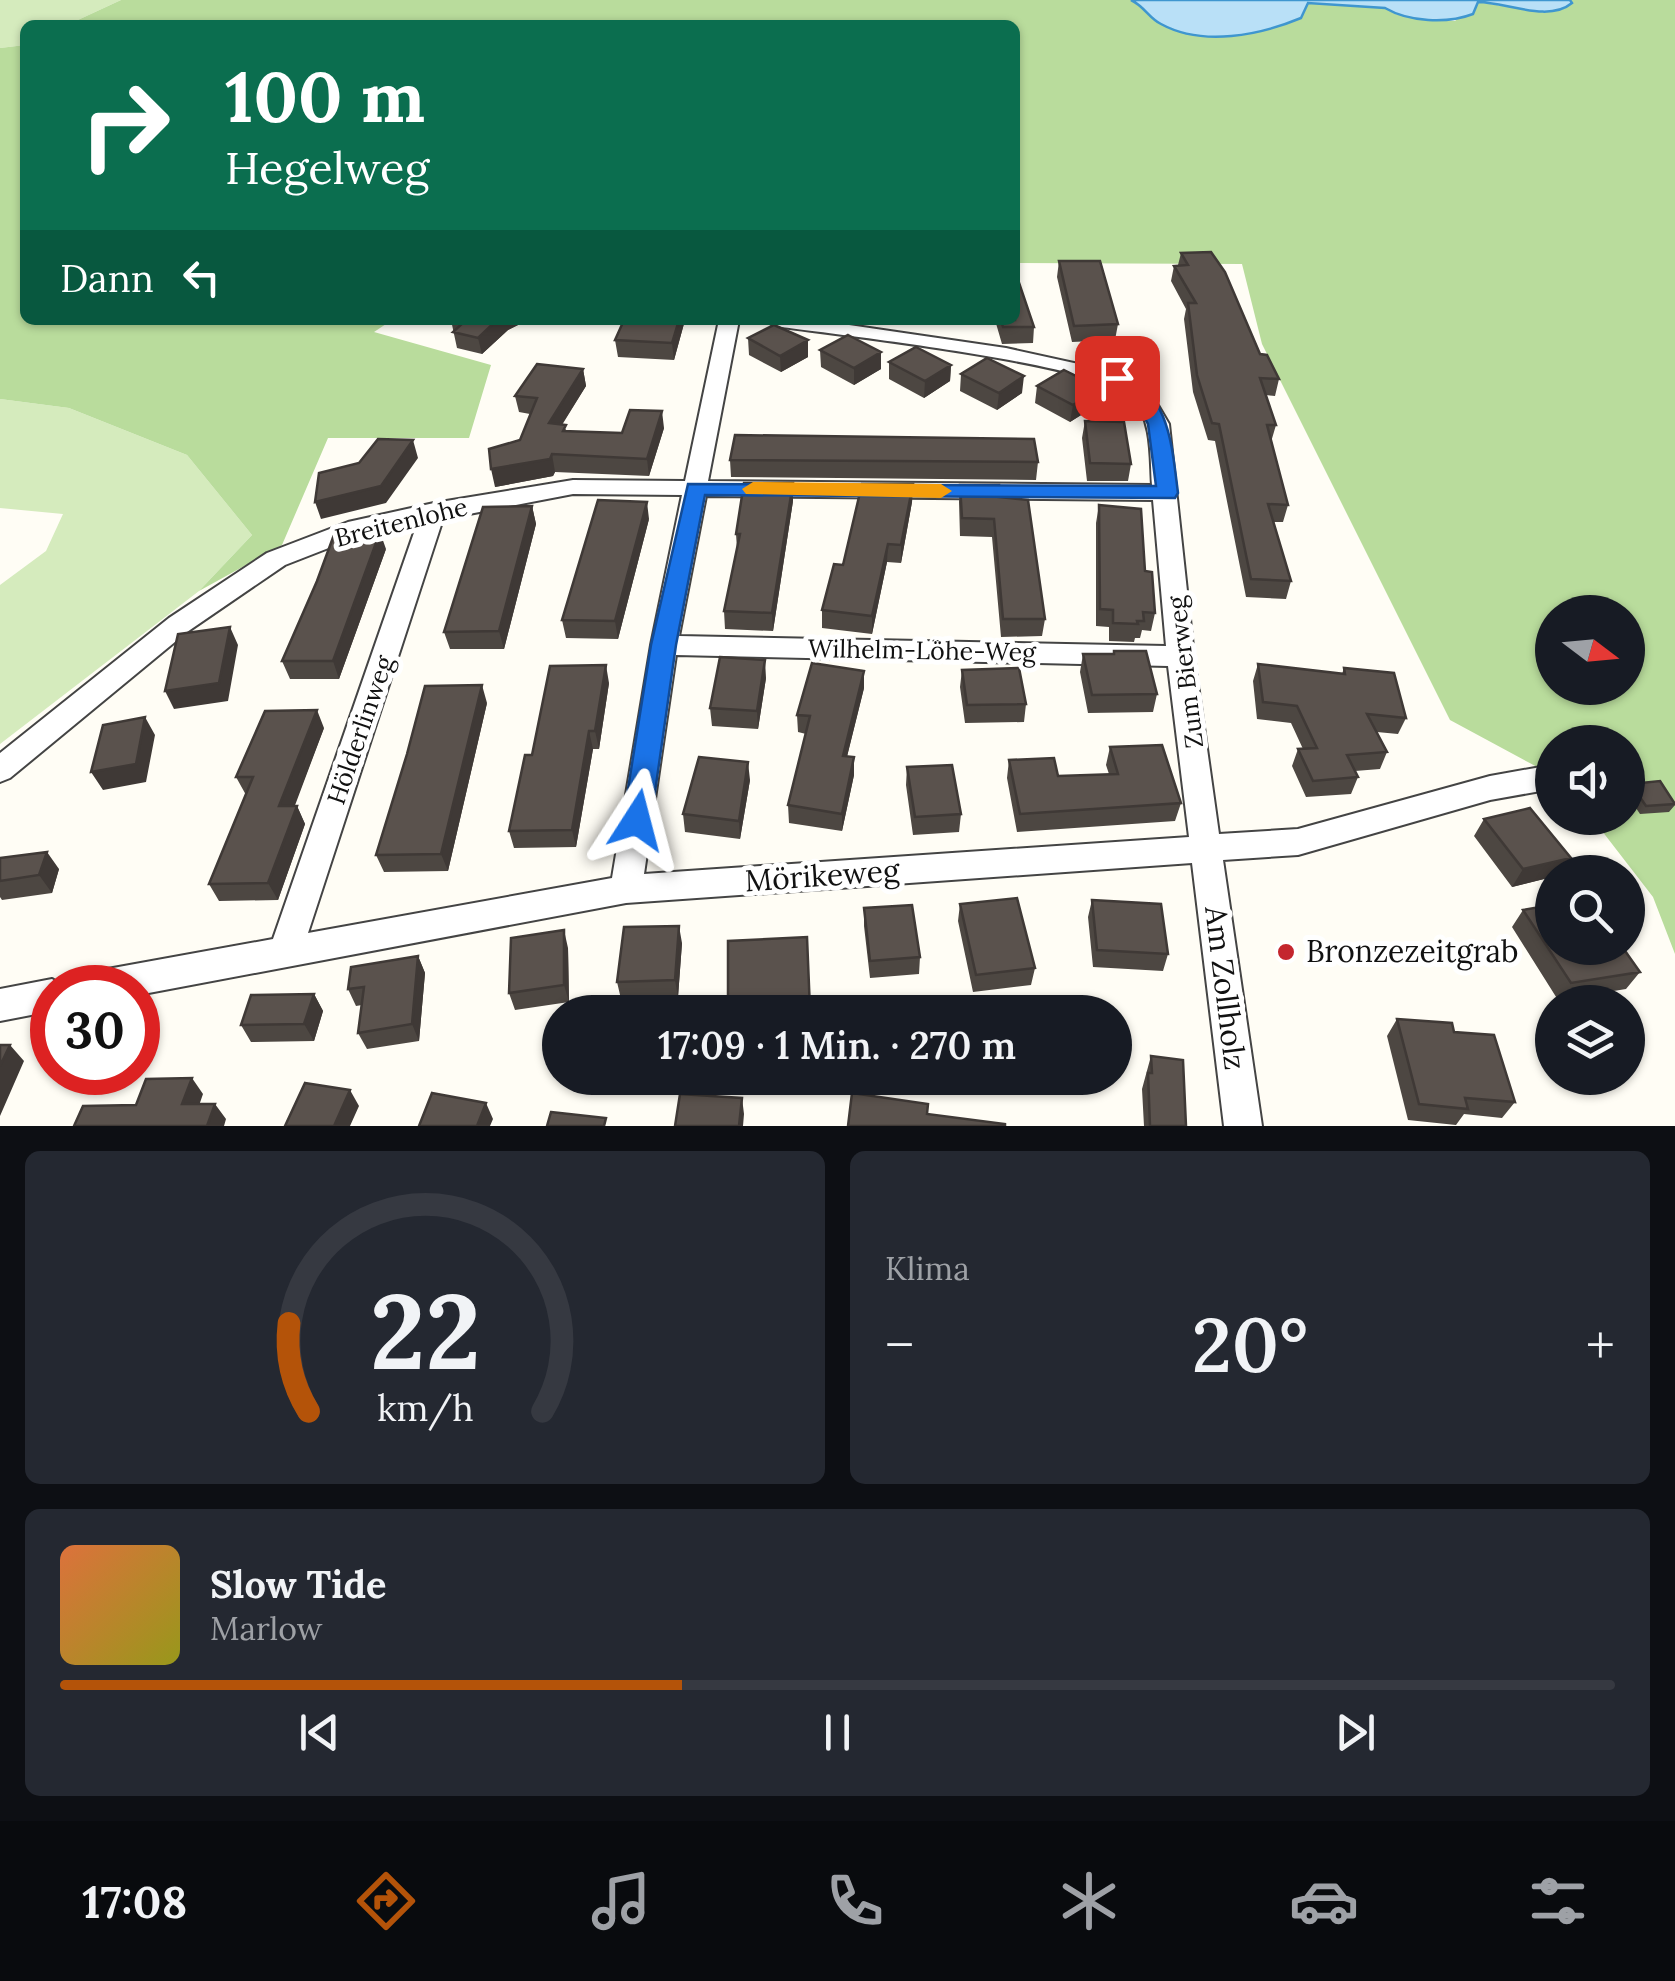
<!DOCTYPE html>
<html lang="de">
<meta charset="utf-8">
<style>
body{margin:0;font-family:Lora,serif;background:#242831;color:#f1f3f6;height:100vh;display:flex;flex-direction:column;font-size:38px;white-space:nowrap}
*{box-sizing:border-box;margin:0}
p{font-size:32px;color:#9ea1a6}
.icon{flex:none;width:55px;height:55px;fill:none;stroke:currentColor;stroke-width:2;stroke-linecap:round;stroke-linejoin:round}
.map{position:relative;height:1126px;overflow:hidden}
.panel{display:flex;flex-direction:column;gap:25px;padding:25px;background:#0d0f14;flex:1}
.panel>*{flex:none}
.guide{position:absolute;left:20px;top:20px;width:1000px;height:305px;border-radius:15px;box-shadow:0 2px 8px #0004;background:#0b6e4f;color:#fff;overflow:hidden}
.needle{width:65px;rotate:106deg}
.tools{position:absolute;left:1535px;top:595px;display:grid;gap:20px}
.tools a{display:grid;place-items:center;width:110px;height:110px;border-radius:50%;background:#171b24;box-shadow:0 2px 8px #0004;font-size:50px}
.speed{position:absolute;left:30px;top:965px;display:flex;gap:20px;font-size:50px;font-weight:700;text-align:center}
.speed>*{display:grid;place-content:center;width:130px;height:130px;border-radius:50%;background:#171b24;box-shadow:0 2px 8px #0004;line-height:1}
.speed .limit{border:15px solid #d22;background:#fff;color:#111}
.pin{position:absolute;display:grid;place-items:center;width:85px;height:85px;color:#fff;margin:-42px;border-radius:20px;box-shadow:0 5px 15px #0006}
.me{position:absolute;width:110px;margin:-55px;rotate:9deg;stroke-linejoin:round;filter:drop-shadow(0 0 8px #0008)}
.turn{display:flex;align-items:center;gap:35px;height:210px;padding:0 40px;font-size:45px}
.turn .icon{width:130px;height:130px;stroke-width:2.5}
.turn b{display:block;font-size:70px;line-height:85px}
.then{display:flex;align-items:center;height:95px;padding:0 40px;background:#0003;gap:20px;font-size:38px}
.big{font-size:75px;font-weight:600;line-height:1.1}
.panel .widget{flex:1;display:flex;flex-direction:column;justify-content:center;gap:15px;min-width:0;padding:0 35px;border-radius:15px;background:#242831}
.panel .dial{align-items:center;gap:0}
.dial svg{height:260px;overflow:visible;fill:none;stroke:#363941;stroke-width:7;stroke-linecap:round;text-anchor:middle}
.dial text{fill:#f1f3f6;stroke:none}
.song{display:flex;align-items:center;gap:30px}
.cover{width:120px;height:120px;border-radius:15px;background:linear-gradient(135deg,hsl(20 70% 55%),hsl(60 70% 35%))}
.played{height:10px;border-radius:5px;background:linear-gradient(90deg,#b45309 40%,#363941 40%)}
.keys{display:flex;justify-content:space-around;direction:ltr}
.heat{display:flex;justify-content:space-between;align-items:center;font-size:55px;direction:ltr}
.panel .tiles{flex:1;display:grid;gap:25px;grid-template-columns:1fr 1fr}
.widget:last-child{grid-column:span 2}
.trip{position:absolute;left:542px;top:995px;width:590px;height:100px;border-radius:50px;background:#171b24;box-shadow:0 2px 8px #0004;font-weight:600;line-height:100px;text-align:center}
.tab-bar{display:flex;height:160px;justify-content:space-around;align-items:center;background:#090b0e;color:#9ea1a6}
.tab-bar .icon{width:70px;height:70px}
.tab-bar .selected{color:#b45309}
.tab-bar b{font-size:45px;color:#f1f3f6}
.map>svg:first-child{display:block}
.green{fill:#d5ebbd}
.forest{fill:#b9dc9c;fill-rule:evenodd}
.water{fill:#b9e0f7;stroke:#3f96cf;stroke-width:2.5}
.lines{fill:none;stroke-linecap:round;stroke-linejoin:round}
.minor-casing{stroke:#444;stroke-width:4}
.minor{fill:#fff;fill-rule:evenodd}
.wall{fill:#4d4742}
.shaded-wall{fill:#3f3936}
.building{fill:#5a524d;stroke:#3f3936;stroke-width:2.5}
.route{fill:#1a73e8;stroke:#114b97;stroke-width:2.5}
.slow{fill:#f59e0b}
.poi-dot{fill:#c4262e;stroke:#fff;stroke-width:4}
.labels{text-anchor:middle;stroke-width:10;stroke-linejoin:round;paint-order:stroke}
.street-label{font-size:25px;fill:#111;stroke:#fff}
.near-street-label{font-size:30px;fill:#111;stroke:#fff}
.near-poi-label{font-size:30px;fill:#111;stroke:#fff;text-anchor:start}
</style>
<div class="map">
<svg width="1675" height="1126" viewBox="0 0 1675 1126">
<rect width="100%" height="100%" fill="#fffdf5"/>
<path class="green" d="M0,0H121L67,25H25V45L0,48Z
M0,399L69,408L187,455L252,535L199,591L0,744V585L46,551L63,514L0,508Z"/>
<path class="forest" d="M121,0H1131C1144,6 1149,18 1161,24C1203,47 1260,35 1301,18L1308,3L1385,8L1395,14L1455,21L1477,2L1535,11L1564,9L1570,0H1675V954L1653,897L1592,818H1628V742H1552V775L1450,720L1262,344L1242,264L1015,263V25H67ZM1552,612H1628V688H1552Z
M25,45V320H392L374,332L491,365L469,438H328L282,545L199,591L252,535L187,455L69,408L0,399V48Z"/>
<path class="water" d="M1131,0H1570L1572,3C1548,23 1506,2 1478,2L1473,14C1447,24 1409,22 1385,8L1308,3L1301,18C1260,35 1203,47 1161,24C1149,18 1144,6 1131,0Z"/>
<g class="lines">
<defs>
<path id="minor" d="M719,320H739L708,481L1152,485C1150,457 1153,421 1132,398C1098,363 837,335 775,326L765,320H815L1006,348L1124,374L1149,390L1169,424L1194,656L1219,834L1298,829L1490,776L1552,765V789L1490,800L1298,855L1223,860L1262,1126H1224L1192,863L626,903L138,995V988H74L79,977L91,972L273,939L417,524L362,535L285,565L187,632L10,778L0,782V753L169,618L267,553L348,522L434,503L573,480L685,481ZM573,494L682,495L651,645L612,878L308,933L443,519ZM706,496L1153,500L1166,646L679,636ZM676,655L1168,666L1189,837L644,874Z
M52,979L66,988H52V1011L0,1021V989Z"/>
</defs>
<use href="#minor" class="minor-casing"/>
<use href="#minor" class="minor"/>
</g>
<path class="wall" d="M1181,253L1279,379L1275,396L1266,395L1276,425L1271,442L1288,505L1283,522H1274L1291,581L1286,599L1246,597L1215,441L1208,440L1193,392L1184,319L1186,309L1171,281L1174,266L1178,265Z
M1059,261L1118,324L1115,340L1072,342L1057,277Z
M451,320H528L508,330L482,354L457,348Z
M624,320H685L674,360L618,357L615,340Z
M995,320H1015L1034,327L1033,343L1002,344Z
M748,338L808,340V357L781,372L749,355Z
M820,350L881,352V369L854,385L821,367Z
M889,362L951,365L950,381L924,398L889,379Z
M583,369L586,386L562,425L567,431L622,433L664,428L649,476L555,472L553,476L495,487L520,440L530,414L519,412L515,396Z
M961,374L1022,393L997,410L960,391Z
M1037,386L1097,405L1070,422L1035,403Z
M1085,421L1131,464L1128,481H1087L1082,438Z
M730,460L1038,462L1036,480L731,477Z
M913,484L912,502L901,563L887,562L872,634L822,628V610L843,565Z
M960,485L998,497L1045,619L1042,636L1001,637L992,537L960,536L959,502Z
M793,501L773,631L725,629L724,611L737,549L736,534Z
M1099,505L1155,613L1151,631L1142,630L1140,638H1135L1134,642L1109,641V627L1096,626V523Z
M532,506L536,524L504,649H450L444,632Z
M649,519L618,639L566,638L562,620Z
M386,549L339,679H290L282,661Z
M1083,654L1157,694L1153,712L1088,713L1080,672Z
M1258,664L1342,674L1344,668L1406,718L1398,734L1377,732L1387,752L1380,769L1355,771L1358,777L1351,794L1306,797L1292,766L1298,749H1303L1291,723L1257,719L1253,681Z
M962,670L1026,704L1024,722L965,723L960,687Z
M766,678L758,729L712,726L710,708Z
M609,683L599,749H593L576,847L514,848L509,831L532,755Z
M864,688L847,756L854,757V775L842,831L789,823L788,805L806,734L798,732L797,715Z
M487,703L448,871L384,872L376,855Z
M324,728L294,806H297L305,824L278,900L219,901L209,884L246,795L236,777Z
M1110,747L1181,803L1175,821L1017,832L1007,778L1009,760L1058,776L1109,774L1106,765Z
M907,767L961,814L959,832L913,835L906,785Z
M750,780L740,839L685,832L683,814Z
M1631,784L1675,802V805L1669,812L1640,814L1628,796V789Z
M1484,819L1571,858L1562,872H1552V877L1512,887L1474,836Z
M0,858L59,869L52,893L2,900L0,897Z
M1092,900L1168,954L1163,971L1093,967L1088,917Z
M960,904L1035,968L1031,985L973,992L958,921Z
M864,908L920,957L919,974L870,978L864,926Z
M1523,910L1640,972L1626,989L1558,1000L1512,927Z
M807,937L810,1012H728Z
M682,943L678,997L621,999L617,982Z
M568,948L569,1002L515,1010L509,993Z
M418,956L425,973L419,1041L367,1049L358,1033L362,1005L356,1006L348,989Z
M314,994L323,1011L314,1041L251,1042L241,1025Z
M1397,1019L1454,1032L1515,1102L1502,1118L1464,1114L1456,1125L1408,1120L1387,1036Z
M1151,1056L1186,1126H1144L1142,1089Z"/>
<path class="shaded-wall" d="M497,320H528L508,330L482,354L478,338Z
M679,320H685L674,360L672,343Z
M808,340V357L781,372L780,356Z
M881,352V369L854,385V368Z
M951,365L950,381L924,398L925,381Z
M583,369L586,386L552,440L549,423Z
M1024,376L1022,393L997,410L999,393Z
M1100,388L1097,405L1070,422L1073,405Z
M662,411L664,428L649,476L647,459Z
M413,440L418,458L386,503L321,519L315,502Z
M552,454L555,472L553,476L495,487L491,469Z
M793,483V501L773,631L772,613Z
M913,484L912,502L901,563V545Z
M647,502L649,519L618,639L615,621Z
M532,506L536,524L504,649L499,631Z
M380,532L386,549L339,679L333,661Z
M888,544L887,562L872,634V616Z
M230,627L238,645L228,701L174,709L165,691Z
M765,660L766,678L758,729L757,711Z
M606,665L609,683L599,749L595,731Z
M864,671V688L843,773V756Z
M482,685L487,703L448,871L441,854Z
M317,710L324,728L288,824L279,806Z
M145,717L155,735L146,782L103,790L91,772Z
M589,731L593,749L576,847L572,830Z
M854,757V775L842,831V814Z
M748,762L750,780L740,839L739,821Z
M297,806L305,824L278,900L268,883Z
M47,852L59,869L52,893L39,875Z
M1571,858L1562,872H1552V877L1512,887L1523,869Z
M679,926L682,943L678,997L675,980Z
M564,930L568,948L569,1002L564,985Z
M418,956L425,973L419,1041L412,1024Z
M314,994L323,1011L314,1041L304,1024Z
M10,1045L24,1061L0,1116V1066Z
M192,1078L203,1094L194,1120L182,1104Z
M350,1090L359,1106L350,1126H334Z
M742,1098L744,1114L743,1126H739Z
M486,1103L493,1119L490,1126H477Z
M215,1104L226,1119L224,1126H207Z"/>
<path class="building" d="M1211,252L1225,272L1260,354L1267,355L1279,379L1260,378L1276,425H1267L1288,505L1268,504L1291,581L1251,579L1219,424L1212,423L1197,375L1188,303H1196L1174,266L1188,265L1181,253Z
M1059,261H1100L1118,324L1074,326Z
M1015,271L1034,327H1003L1001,320H1015Z
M466,320H497L478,338L453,332Z
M624,320H679L672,343L615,340Z
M774,325L808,340L780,356L748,338Z
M848,335L881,352L854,368L820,350Z
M916,347L951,365L925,381L889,362Z
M987,358L1024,376L999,393L961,374Z
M537,364L583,369L549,423L566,425L563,431L622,433L630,410L662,411L647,459L552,454L550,459L491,469L489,449L520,440L537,398L515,396Z
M1064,370L1100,388L1073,405L1037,386Z
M1085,421L1124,422L1131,464L1090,463Z
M735,435L1034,439L1038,462L730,460Z
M378,439L413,440L381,486L315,502L319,473L359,463Z
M744,483H793L772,613L724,611L740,534H736Z
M862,484H913L901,545L888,544L872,616L822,610L834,564L843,565Z
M960,485H999L998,497L1028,500L1045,619H1003L994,519L962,518Z
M598,500L647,502L615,621L562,620Z
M1099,505L1141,509L1145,571L1152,572L1155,613L1143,612L1144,621H1137L1138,624L1113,623V610L1100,609Z
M532,506L499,631L444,632L483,507Z
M335,532H380L333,661H282L317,581Z
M230,627L219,683L165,691L178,634Z
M1114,651H1146L1157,694L1092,695L1083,654H1114Z
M720,657L765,660L757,711L710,708Z
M812,663L864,671L843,756L854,757L842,814L788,805L810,716L797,715Z
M1258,664L1345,674L1344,668L1394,673L1406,718L1367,714L1387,752L1347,755L1358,777L1313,781L1298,749L1317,748L1297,706L1263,702Z
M606,665L595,731H589L572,830L509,831L525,755H532L550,666Z
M1019,668L1026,704L967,705L962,670Z
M482,685L441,854L376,855L407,754L425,686Z
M317,710L279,806H297L268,883L209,884L253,777H236L265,711Z
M145,717L136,764L91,772L103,725Z
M1162,745L1181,803L1020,814L1009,760L1054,758L1058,776L1118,774L1110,747Z
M699,757L748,762L739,821L683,814Z
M952,765L961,814L915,817L907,767Z
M1660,781L1675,804L1646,806L1631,784Z
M1530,808L1571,858L1523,869L1484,819Z
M47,852L39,875L0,881V858Z
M1017,898L1035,968L976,975L960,904Z
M1092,900L1161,904L1168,954L1097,950Z
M912,905L920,957L870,961L864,908Z
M1552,905V948H1623L1640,972L1571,983L1523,910Z
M679,926L675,980L617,982L624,927Z
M564,930V985L509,993L511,938Z
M807,937L810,1010L728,1012V941Z
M418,956L412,1024L358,1033L364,987L348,989L351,967Z
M314,994L304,1024L241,1025L251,995Z
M1397,1019L1452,1023L1454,1032L1494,1035L1515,1102L1465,1098L1468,1109L1419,1104Z
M0,1045H10L0,1066Z
M1151,1056L1183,1060L1186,1126H1150L1148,1073H1152Z
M192,1078L182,1104H215L207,1126H74L83,1106L136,1105L146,1079Z
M305,1083L350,1090L334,1126H285Z
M432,1093L486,1103L477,1126H419Z
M852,1093L928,1104L927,1114L1005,1124V1126H848Z
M680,1094L742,1098L739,1126H675Z
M551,1112L606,1118L604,1126H547Z"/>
<path class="route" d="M1117,373C1170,389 1172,448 1178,493L1175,498L705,495L676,645L651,820L647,828L637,831L627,828L623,820L651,645L688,484L1156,486L1148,424L1133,398L1107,378Z"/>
<path class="slow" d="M753,482L941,484L952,491L941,498L746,494L742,489Z"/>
<circle class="poi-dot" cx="1286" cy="952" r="10"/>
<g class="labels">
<g class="street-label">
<text transform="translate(401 522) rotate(-14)" y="9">Breitenlohe</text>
<text transform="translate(922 650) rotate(1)" y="9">Wilhelm-Löhe-Weg</text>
<text transform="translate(1185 672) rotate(-97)" y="9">Zum Bierweg</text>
<text transform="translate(360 730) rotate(-71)" y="9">Hölderlinweg</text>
</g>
<g class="near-street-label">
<text transform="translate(822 876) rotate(-4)" y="10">Mörikeweg</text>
<text transform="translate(1225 988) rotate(83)" y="10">Am Zollholz</text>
</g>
<g class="near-poi-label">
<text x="1306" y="962">Bronzezeitgrab</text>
</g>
</g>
</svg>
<div class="tools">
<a><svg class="needle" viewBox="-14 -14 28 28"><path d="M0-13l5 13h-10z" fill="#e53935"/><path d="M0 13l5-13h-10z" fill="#9ea1a6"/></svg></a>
<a><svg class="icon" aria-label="sound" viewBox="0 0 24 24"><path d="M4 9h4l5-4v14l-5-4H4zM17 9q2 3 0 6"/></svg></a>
<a><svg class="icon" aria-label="search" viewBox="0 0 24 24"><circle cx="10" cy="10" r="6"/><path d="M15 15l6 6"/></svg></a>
<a><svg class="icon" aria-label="layers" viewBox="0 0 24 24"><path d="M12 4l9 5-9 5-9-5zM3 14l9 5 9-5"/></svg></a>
</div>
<div class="speed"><div class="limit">30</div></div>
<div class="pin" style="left:1117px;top:378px;background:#d93025"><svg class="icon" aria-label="arrive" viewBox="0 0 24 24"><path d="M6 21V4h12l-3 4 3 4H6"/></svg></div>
<svg class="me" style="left:637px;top:820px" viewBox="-20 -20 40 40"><path d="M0-17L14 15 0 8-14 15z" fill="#1a73e8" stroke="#fff" stroke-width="4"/></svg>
<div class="trip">17:09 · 1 Min. · 270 m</div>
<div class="guide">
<div class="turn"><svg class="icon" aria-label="right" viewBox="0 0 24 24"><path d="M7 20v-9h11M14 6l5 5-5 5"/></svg><div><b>100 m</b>Hegelweg</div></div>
<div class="then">Dann<svg class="icon" aria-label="left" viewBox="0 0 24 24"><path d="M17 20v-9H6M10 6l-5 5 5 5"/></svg></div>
</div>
</div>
<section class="panel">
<div class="tiles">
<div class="widget dial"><svg viewBox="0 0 100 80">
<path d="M14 69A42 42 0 1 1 86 69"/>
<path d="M14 69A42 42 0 0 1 8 42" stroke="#b45309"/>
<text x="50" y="56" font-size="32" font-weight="700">22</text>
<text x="50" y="72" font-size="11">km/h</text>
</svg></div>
<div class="widget"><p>Klima</p>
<div class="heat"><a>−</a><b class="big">20°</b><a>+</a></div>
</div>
<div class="widget">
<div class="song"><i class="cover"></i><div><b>Slow Tide</b><p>Marlow</p></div></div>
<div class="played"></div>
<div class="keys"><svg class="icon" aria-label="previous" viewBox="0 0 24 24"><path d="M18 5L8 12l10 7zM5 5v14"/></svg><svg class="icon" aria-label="pause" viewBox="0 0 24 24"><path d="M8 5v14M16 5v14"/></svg><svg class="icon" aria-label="next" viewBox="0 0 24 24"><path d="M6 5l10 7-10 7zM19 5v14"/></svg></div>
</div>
</div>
</section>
<nav class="tab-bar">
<b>17:08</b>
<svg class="icon selected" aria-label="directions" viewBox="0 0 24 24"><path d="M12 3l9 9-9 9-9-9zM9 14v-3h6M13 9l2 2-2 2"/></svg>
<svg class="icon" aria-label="music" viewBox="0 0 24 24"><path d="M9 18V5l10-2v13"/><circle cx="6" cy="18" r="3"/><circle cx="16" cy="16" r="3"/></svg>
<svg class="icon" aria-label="phone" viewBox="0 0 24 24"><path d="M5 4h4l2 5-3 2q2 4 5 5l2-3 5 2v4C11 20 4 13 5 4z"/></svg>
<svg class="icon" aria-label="climate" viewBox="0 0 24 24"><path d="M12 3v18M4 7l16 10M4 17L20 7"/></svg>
<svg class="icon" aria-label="car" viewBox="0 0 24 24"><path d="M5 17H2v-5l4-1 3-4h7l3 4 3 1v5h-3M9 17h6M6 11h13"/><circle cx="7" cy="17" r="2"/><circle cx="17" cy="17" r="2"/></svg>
<svg class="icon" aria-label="filters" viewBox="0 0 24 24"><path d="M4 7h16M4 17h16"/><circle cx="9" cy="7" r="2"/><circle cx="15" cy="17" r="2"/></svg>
</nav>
